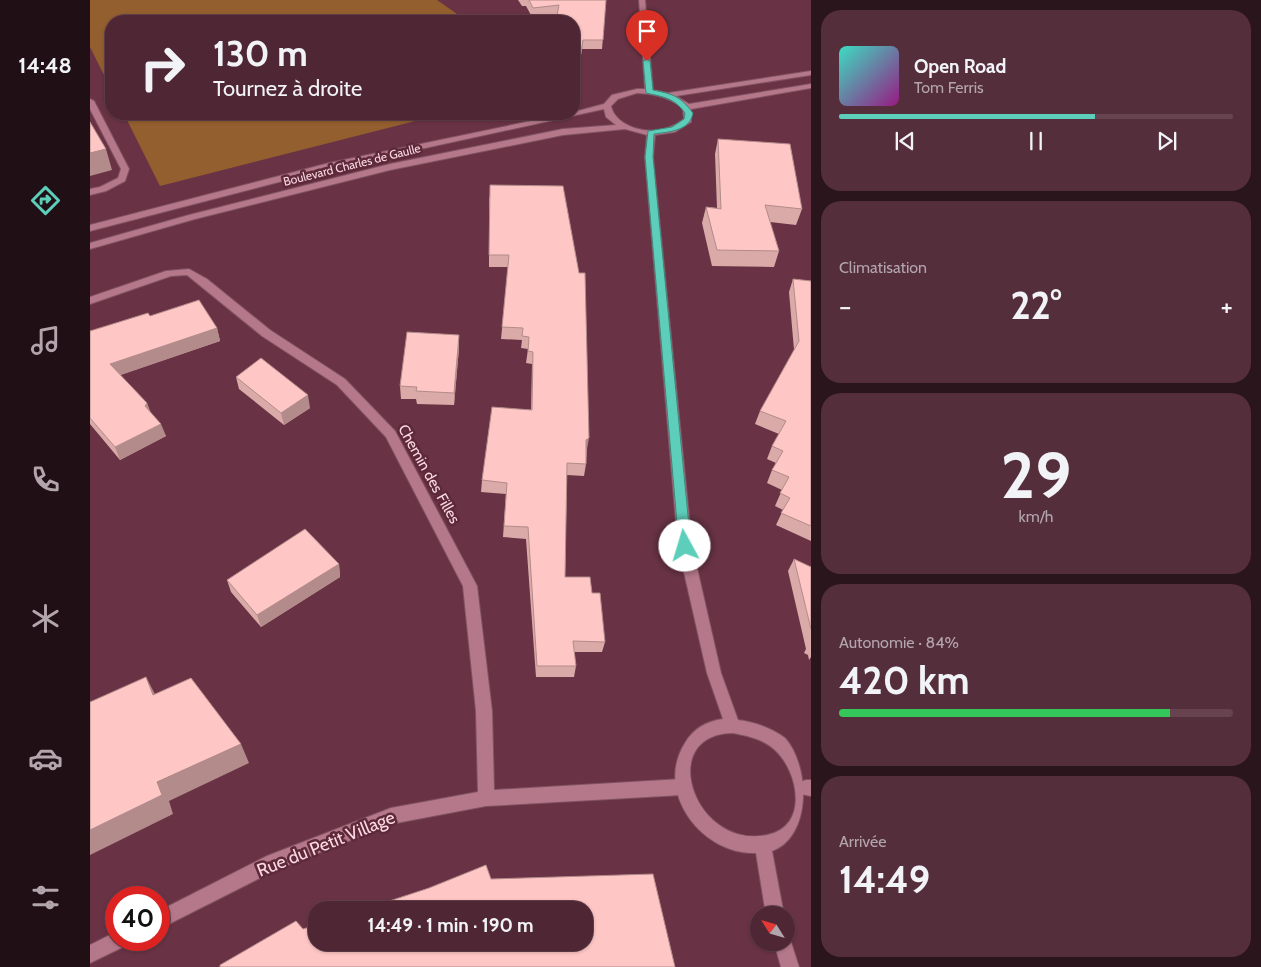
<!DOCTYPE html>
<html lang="fr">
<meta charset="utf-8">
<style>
body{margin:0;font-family:Cabin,sans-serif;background:#552e3c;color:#f1f3f6;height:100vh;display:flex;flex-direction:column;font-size:19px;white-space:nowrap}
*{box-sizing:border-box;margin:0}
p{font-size:16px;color:#b3a5ac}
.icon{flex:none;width:28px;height:28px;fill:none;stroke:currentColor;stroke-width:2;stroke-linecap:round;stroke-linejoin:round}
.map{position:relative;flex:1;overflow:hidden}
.panel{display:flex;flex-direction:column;gap:10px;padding:10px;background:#2b151d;width:450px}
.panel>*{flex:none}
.guide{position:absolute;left:15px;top:15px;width:475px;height:105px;border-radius:20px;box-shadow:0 1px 4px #0004,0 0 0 1px #66434f;background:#4f2634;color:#f1f3f6;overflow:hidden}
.needle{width:32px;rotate:307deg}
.buttons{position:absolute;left:660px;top:906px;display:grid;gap:10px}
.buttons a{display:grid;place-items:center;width:45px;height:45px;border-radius:50%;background:#4f2634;box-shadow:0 1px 4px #0004,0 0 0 1px #66434f;font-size:25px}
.speed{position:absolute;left:15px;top:886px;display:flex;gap:10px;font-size:25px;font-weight:700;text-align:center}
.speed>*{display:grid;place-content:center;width:65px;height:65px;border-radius:50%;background:#4f2634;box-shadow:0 1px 4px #0004,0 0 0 1px #66434f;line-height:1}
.speed .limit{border:8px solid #d22;background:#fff;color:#111}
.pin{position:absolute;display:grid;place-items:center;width:42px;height:42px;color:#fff;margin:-51px -21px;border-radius:50% 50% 50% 0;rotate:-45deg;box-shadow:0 0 5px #0007}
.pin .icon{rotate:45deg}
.me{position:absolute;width:55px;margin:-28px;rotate:354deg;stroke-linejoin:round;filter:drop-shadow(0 0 4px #0008)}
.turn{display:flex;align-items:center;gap:18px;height:105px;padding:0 25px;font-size:22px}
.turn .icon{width:65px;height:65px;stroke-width:2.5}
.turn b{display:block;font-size:35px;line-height:42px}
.big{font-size:38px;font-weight:700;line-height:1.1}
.panel .card{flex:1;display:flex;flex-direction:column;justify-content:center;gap:8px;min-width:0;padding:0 18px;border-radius:20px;background:#552e3c}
.panel .dial{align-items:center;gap:0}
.dial b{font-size:65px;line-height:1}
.song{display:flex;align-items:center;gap:15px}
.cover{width:60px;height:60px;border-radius:8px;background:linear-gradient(135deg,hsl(170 70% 55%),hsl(310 70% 35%))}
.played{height:5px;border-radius:2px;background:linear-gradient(90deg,#5cceba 65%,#66434f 65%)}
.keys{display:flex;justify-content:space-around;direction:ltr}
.heat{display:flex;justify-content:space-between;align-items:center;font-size:28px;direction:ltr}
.charge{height:8px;border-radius:4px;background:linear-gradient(90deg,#34c759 84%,#66434f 0)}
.trip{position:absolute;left:218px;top:901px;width:285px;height:50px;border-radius:20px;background:#4f2634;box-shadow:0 1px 4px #0004,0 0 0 1px #66434f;font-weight:700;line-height:50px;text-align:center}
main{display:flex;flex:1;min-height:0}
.menu{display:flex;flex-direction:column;width:90px;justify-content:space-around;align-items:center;background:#200f15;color:#b3a5ac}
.menu .icon{width:35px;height:35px}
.menu .on{color:#5cceba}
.menu b{font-size:22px;color:#f1f3f6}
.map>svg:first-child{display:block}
.green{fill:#945f2f}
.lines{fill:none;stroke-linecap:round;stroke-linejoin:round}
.service-casing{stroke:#815363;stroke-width:2}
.minor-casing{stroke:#815363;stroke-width:2}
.tertiary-casing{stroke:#815363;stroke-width:2}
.service{fill:#b5788a;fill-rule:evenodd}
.minor{fill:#b5788a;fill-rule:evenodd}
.tertiary{fill:#b5788a;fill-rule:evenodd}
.wall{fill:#daaaa9}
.shaded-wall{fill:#b28b8a}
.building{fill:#fec6c5;stroke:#b28b8a}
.route{fill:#5cceba;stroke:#3c8679}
.labels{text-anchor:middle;stroke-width:5;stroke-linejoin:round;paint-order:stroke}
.far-street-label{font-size:12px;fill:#fcd9e2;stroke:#5d293b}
.street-label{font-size:15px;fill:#fcd9e2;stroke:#5d293b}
.near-street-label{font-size:18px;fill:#fcd9e2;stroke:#5d293b}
</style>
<main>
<nav class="menu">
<b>14:48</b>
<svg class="icon on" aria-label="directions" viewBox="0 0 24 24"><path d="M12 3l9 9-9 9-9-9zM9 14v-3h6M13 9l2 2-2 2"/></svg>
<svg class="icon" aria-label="music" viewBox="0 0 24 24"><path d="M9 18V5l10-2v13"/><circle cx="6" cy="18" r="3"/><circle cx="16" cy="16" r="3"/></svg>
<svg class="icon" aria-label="phone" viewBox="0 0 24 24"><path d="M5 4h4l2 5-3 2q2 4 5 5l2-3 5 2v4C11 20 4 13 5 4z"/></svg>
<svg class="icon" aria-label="climate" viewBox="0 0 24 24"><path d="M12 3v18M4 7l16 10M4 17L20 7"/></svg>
<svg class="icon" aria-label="car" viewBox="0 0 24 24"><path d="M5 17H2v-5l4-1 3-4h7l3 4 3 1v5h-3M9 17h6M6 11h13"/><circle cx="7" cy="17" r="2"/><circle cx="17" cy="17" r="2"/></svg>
<svg class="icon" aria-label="filters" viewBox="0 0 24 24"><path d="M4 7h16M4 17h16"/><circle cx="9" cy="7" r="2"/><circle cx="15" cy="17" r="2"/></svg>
</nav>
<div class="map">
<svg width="721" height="967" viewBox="0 0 721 967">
<rect width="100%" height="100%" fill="#693345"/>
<path class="green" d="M0,0H347L377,21H21V89L0,47Z
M34,114H341V117L70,186Z"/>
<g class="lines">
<defs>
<path id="service" d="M0,99L4,101L39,169L35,181L16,191L0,195V189L10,187L28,178L31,169L0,109Z"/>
<path id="minor" d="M99,269L117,279L180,330L255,379L305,431L387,586L402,711L404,790L592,779L598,781L600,787L598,793L592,795L396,806L301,824L188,869L69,929V911L177,856L301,808L388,792L386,711L373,586L296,437L247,385L172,336L97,275L81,276L0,304V297L76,271Z
M716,780H721V796L710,794L708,788L710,782Z
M26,932V940H38L35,946L0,963V945Z"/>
<path id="tertiary" d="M549,0H555L563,90L578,93L721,71V75L586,96L599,104L721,84V88L601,109V122L585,132L565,135L563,157L602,546L631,673L648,720C665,722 681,728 695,738C721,768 721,837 682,851L694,915H676L666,853C612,855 564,792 595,743C603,729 617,721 633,719L617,673L588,546L555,157L557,135L535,129L473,135L300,170L105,219L0,249V243L99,215L300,164L473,129L526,125L516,117L514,109L239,169L0,231V225L239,163L475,114H484V112L514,104L522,95L547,89H555ZM547,93C565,94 579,97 593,108L594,119C590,122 585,125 580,127C561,136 526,128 521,106L528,99ZM643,733C658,736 673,739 685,750C709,772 719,827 677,835C604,850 565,734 643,733Z
M696,934L699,936L709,967H691L684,942H696Z"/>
</defs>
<use href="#service" class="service-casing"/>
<use href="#minor" class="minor-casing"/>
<use href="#tertiary" class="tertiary-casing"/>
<use href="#service" class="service"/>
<use href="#minor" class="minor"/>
<use href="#tertiary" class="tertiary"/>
</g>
<path class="wall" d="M428,0H516L512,49H492L486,85H484V21L467,14L442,17L436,6H432Z
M628,139L712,209L706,225L680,222L689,251L684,267L622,266L612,223L616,207L627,208L625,154Z
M399,196L497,449L496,464L494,476L477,475L475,577L502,593L515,642L512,652H484L486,666L484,677H446L436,539L413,537L416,494L391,492L392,480L441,410L442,364L436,363L438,349L431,348L432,340L411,339L418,267H399Z
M703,279L721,281V541L686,525L693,510L685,506L692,490L677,483L682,470L686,463L677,459L682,446L689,434L665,424L670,411L704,350L699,292Z
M60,316L127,328L130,341L30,375L57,403L60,412L76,436L30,460L0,424V331Z
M369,335V348L364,405L327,404L326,399H311L310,386Z
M146,377L220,408L194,425L149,389Z
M704,559L721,567V657L719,660L718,655L714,653L716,649L698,571Z
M249,564L250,577L171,627L141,592L137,580Z"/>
<path class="shaded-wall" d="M16,149L22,170L0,176V153Z
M127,328L130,341L25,377L20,364Z
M369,335V348L364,405V393Z
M218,395L220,408L194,425L191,413Z
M57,403L62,416L55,406Z
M71,424L76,436L30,460L25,447Z
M499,438L497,449L494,451L496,440Z
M249,564L250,577L171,627L167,615Z
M56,677L67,698L63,695Z
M151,744L159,763L79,801L83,814L0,855V830L67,782Z"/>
<path class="building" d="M439,0H516L513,40H493L487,76H484V21H466L469,5L443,8Z
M0,122L16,149L0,153Z
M628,139L700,144L712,209L675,205L689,251L627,250L616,207L631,209Z
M400,185L473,186L489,273H495L499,438L496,440V464L477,463L475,577H500L502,593H510L515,642L483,641L486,666H447L438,527L414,526L417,483L392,480L402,407L442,410L443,352L438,351L439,337L432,336L433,328L412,327L419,255H399Z
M703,279L721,281V526L691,513L700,498L690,493L699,477L682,470L693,451L682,446L696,421L670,411L709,341Z
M109,300L127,328L20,364L57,403L55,406L71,424L25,447L0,418V331L58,313L60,316Z
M317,332L369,335L364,393L326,391L327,387L310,386Z
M171,358L218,395L191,413L146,377Z
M215,529L249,564L167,615L137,580Z
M704,559L721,567V629Z
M56,677L63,695L101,678L151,744L67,782L72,795L0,830V702Z
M396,865L401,879L563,874L585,967H130V965L206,921L213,929L226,925V942H494V910H272L339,888Z"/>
<path class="route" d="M557,59L560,61L563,90C583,94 590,96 603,113C600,131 579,132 564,134L563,157L601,546L595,551L589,546L555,157L558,131L582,127L594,119L595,113C584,98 574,97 556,93L553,61Z"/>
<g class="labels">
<g class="far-street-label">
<text transform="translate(262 165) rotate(-14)" y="4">Boulevard Charles de Gaulle</text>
</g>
<g class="street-label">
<text transform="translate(339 474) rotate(61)" y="5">Chemin des Filles</text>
</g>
<g class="near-street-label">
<text transform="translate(236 844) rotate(-22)" y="6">Rue du Petit Village</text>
</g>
</g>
</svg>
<div class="buttons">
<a><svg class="needle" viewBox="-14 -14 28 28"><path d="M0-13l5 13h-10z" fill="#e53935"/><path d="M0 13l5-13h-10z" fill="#b3a5ac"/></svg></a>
</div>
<div class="speed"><div class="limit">40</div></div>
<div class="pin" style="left:557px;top:61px;background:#d93025"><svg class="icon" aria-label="arrive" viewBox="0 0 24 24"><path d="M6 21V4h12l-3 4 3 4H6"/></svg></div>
<svg class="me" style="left:595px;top:546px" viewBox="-20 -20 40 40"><circle r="19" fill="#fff"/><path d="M0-13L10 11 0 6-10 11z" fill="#5cceba"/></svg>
<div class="trip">14:49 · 1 min · 190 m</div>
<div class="guide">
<div class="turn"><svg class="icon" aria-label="right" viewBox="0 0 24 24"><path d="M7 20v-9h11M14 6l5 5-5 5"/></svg><div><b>130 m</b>Tournez à droite</div></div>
</div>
</div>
<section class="panel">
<div class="card">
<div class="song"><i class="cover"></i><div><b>Open Road</b><p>Tom Ferris</p></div></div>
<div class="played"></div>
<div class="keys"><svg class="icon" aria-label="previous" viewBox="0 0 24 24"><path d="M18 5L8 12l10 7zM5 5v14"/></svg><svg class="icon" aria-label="pause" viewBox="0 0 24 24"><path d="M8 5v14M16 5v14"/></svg><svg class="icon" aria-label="next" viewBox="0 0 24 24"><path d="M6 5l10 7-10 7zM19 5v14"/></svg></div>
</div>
<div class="card"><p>Climatisation</p>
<div class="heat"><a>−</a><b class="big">22°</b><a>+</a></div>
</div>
<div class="card dial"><b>29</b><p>km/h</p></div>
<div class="card"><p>Autonomie · 84%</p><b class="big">420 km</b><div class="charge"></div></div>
<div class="card"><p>Arrivée</p><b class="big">14:49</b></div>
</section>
</main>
